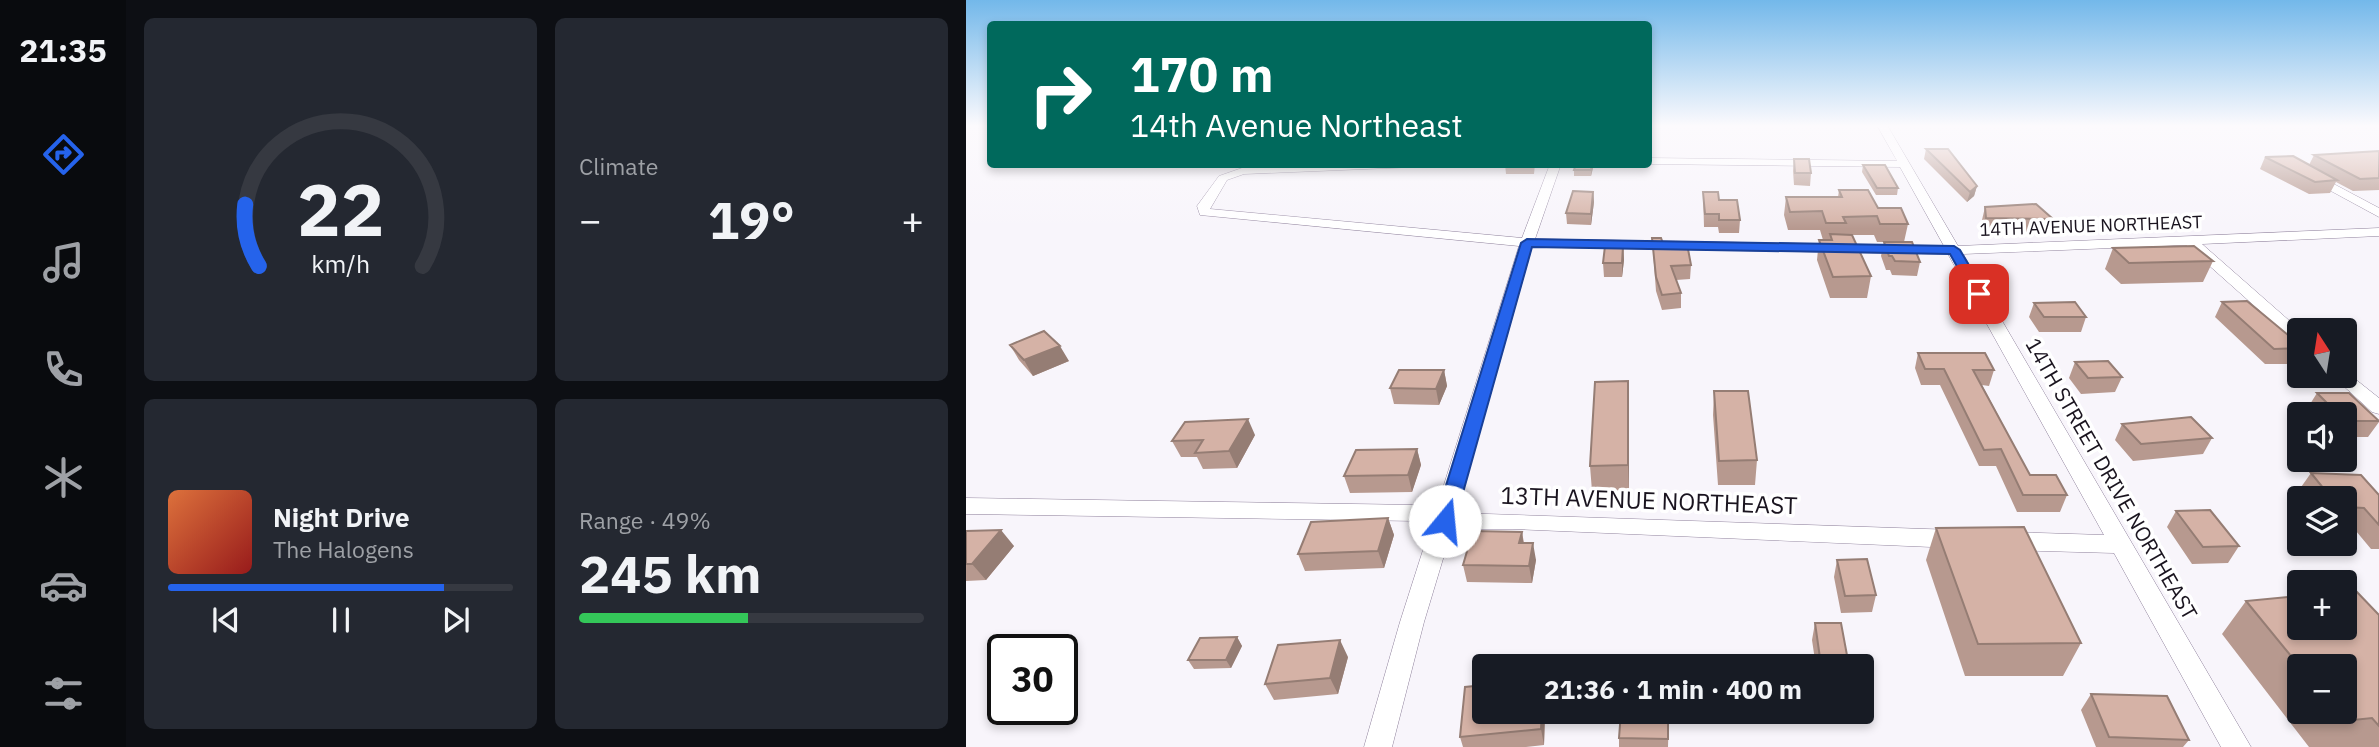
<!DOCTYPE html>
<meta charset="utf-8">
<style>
body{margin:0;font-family:"IBM Plex Sans",sans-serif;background:#242831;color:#f1f3f6;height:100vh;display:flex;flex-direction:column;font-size:26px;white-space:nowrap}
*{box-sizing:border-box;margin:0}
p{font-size:23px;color:#9ea1a6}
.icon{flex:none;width:38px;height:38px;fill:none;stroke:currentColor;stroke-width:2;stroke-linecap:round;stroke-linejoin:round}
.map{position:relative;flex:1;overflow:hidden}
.side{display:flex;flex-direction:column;gap:18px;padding:18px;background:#0d0f14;width:840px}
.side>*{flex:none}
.top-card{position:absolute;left:21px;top:21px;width:665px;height:147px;border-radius:7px;box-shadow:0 4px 10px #0003;background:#00695c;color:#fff;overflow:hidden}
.needle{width:46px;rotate:348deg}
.buttons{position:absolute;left:1321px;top:318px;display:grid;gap:14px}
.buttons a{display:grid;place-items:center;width:70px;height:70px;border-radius:7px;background:#171b24;box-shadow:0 4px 10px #0003;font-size:35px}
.speed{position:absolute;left:21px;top:634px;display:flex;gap:14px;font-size:35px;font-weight:700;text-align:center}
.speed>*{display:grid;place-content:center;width:91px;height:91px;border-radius:50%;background:#171b24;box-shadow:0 4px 10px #0003;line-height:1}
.speed .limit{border:4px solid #111;border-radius:10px;background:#fff;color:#111}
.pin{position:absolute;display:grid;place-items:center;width:60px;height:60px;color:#fff;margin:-30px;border-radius:14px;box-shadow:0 4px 10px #0006}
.me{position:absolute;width:77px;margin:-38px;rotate:17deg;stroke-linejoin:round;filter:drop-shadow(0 0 5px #0008)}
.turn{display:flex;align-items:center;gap:24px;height:147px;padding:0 28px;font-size:32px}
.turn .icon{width:91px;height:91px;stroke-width:2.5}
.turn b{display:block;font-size:49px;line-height:60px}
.big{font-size:52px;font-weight:800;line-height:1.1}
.side .widget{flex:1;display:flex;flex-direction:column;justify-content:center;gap:10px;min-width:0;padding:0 24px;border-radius:10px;background:#242831}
.side .dial{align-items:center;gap:0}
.dial svg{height:182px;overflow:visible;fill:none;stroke:#363941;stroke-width:7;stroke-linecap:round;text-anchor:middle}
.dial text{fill:#f1f3f6;stroke:none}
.song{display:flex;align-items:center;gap:21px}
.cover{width:84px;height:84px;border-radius:10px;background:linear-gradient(135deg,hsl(20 70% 55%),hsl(0 70% 35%))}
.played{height:7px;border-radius:4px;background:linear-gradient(90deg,#2563eb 80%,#363941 80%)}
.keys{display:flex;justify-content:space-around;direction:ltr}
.heat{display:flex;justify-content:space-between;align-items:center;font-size:38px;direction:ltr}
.charge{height:10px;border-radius:5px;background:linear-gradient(90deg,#34c759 49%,#363941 0)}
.side .tiles{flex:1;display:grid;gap:18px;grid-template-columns:repeat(2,1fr)}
.trip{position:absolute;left:506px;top:654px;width:402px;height:70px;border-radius:7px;background:#171b24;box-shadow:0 4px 10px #0003;font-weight:800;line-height:70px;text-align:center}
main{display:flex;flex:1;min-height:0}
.tabs{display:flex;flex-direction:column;width:126px;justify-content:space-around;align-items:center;background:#090b0e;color:#9ea1a6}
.tabs .icon{width:49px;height:49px}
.tabs .on{color:#2563eb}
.tabs b{font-size:32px;color:#f1f3f6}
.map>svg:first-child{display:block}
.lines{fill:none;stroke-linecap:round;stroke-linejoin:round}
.minor-casing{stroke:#8e809b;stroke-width:1}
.minor{fill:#fff;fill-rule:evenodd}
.wall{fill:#b7998f;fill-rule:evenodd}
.shaded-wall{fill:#957d74}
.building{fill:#d5b2a6;stroke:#957d74;stroke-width:2}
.route{fill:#2563eb;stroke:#184099;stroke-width:2}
.labels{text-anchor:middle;stroke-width:7;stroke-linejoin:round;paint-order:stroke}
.far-street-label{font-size:18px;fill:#1a141f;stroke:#fff}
.street-label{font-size:21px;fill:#1a141f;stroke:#fff}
.near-street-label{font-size:24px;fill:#1a141f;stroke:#fff}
</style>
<main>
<nav class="tabs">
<b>21:35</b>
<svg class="icon on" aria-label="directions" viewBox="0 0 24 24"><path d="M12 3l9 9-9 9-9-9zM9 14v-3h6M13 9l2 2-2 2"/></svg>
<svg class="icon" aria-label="music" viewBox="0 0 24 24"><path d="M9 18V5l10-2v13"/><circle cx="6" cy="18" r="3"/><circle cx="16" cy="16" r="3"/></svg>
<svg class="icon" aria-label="phone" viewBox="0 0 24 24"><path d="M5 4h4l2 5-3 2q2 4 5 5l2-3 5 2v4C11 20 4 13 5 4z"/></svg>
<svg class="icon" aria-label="climate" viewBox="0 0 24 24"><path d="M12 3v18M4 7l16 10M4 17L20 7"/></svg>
<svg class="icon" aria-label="car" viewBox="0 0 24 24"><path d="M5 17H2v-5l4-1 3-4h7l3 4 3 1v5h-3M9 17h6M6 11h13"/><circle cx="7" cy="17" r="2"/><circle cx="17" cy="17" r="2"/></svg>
<svg class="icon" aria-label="filters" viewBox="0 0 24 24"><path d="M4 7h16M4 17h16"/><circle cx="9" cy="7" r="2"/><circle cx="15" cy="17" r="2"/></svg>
</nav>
<section class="side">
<div class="tiles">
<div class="widget dial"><svg viewBox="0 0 100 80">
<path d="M14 69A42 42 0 1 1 86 69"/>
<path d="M14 69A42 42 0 0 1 8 42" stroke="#2563eb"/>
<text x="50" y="56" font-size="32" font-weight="700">22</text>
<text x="50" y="72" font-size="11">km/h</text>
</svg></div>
<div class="widget"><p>Climate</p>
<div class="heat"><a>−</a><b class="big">19°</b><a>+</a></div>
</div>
<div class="widget">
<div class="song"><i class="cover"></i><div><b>Night Drive</b><p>The Halogens</p></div></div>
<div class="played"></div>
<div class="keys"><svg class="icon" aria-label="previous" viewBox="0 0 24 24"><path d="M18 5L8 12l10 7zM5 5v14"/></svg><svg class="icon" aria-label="pause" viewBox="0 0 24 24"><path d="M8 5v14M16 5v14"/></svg><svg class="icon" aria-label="next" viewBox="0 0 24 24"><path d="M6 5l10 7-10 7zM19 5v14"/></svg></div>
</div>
<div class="widget"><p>Range · 49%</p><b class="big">245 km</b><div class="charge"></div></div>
</div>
</section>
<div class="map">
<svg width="1413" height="747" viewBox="0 0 1413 747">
<rect width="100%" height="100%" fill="#f8f5fb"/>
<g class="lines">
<defs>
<path id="minor" d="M911,125H921L992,246L1413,228V236L1236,244L1335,331L1334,343L1328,341L1220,245L997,254L1285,747H1255L1148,553L1041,550L1033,547L1030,541L1033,535L1041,532L1138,535L982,254L566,247L491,513L989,530L997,533L1000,539L997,545L989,548L547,529H486L458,622L426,747H398L434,622L465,525L452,521L0,514V498L452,505L470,510L553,246L234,215L231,206L253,176L276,168L453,164L448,167L278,174L261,180L244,209L556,238L584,164H595L569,239L978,246L934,167L682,164V158L931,161Z
M1341,174H1349L1413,208V217L1341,178Z
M1379,371L1413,398V414L1406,412L1371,380L1368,376H1379Z"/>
</defs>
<use href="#minor" class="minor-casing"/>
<use href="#minor" class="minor"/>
</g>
<path class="wall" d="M960,149L1011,186L1008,196L1001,202L958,159Z
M1413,151V190L1387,191L1370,182L1364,193L1343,194L1294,169L1299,157L1343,165L1348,155Z
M828,159L845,173L844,186L828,185L827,171Z
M539,164H569L568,174H540Z
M610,164H628L625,176H608V170Z
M897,165L932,188L931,195H910L896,172Z
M873,190L942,224L938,242L954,262L951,276L926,275L924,270H920L915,256L918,242H911L908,235H886L905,276L901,298H864L851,260L853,240H857L854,230H822L818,215L820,197H872Z
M627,192L628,202L625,225L601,224L600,213Z
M737,192L753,200L774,220L773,233H753L752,227H738Z
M1019,207L1087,219L1083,233L1016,231V220Z
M686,238L725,265L724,279L710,280L715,293V308L696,310L690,291Z
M657,246L658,260L656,277H638L637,263Z
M1147,248L1247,261L1237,282L1155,284L1139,269Z
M1256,302L1334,345V355L1328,364H1299L1249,317Z
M1068,303L1120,317L1115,332H1073L1063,317Z
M44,345L103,361L67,376L53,360Z
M952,353L1028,370L1023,386L1016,385L1064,475L1101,495L1094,512H1051L1030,466H1013L974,385H955L949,368Z
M1109,362L1156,377L1149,392L1115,394L1103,378Z
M478,370L481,386L473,405L428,404L424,388Z
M748,391L791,460L789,485H752L747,415Z
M1351,393L1413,420V422L1402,437H1379V415H1346L1341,409Z
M663,404V490L626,491L624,466Z
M1156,424L1246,438L1237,454L1167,461L1149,440Z
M289,435L271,468L237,469L231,457H215L206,441Z
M451,449L455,465L446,492L384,493L378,476Z
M1345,473L1413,495V549H1405L1385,525L1379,524V499H1341L1333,490Z
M1210,511L1273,546L1262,563L1226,564L1201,527Z
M422,518L428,535L418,568L339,571L332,554Z
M970,528L1115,643L1097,676H999L960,560Z
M0,531L48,546L20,580L0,581Z
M556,532L558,543L570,560L566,583L501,582L497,565Z
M871,560L910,595L906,612L875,613L868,577Z
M1280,601L1413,615V747H1343L1256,634ZM1334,667L1379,712H1334Z
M849,623L883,666L882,667H850L846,640Z
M271,637L276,646L265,668L228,669L222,660Z
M382,657L372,694L308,700L299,684Z
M1125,694L1223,740L1217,747H1130L1115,710Z
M518,712H579L578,745L560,747H497L494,737Z
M703,712L702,747H653V738Z"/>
<path class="shaded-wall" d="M626,164H628L625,176V170Z
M1011,186L1008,196L1001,202L1004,192Z
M627,192L628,202L625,225V214Z
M657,246L658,260L656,277V263Z
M94,346L103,361L67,376L58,360Z
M478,370L481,386L473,405L470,389Z
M662,381L663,404V490L662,465Z
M282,419L289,435L271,468L263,451Z
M451,449L455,465L446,492L442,475Z
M422,518L428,535L418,568L412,551Z
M35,530L48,546L20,580L6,564Z
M556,532L558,548L553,543Z
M567,543L570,560L566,583L563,566Z
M271,637L276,646L265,668L260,660Z
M374,640L382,657L372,694L364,678Z
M576,712H579L578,745L575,729Z"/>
<path class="building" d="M960,149H982L1011,186L1004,192Z
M1413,151V178L1394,179L1348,155Z
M1327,156L1371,180L1349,182L1299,157Z
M828,159H843L845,173H829Z
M610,164H626L625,170H608Z
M897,165H919L932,188H911Z
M873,190H902L912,208H935L942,224H914L911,216L877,217L880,223H860L856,211L824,212L820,197H876Z
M607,191L627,192L625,214L600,213Z
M737,192H752L753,200H771L774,220H753V214H739Z
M1070,204L1087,219L1020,218L1019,207Z
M864,234L886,235L905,276L867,277L853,240H866Z
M686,238H695L698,246L708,245V249H722L725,265L705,266L715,293L696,295L690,277Z
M918,242H946L954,262L929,261L926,256H923Z
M639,246H657L656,263H637Z
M1228,246L1247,261L1163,263L1147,248Z
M1281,301L1334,345V348L1308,349L1256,302Z
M1109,302L1120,317H1078L1068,303Z
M78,331L94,346L58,360L44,345Z
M952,353H1019L1028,370H1007L1064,475H1090L1101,495H1057L1035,449L1018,450L978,369H959Z
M1142,361L1156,377L1122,378L1109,362Z
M433,370H478L470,389L424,388Z
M662,381V465L624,466L629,382Z
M748,391H782L791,460L753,461Z
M1351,393H1383L1413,421H1380L1379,415H1373Z
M1225,417L1246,438L1175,444L1156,424Z
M282,419L263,451L229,453L237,440L206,441L219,422Z
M451,449L442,475L378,476L390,450Z
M1345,473L1395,475L1413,495V525L1398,508L1379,507V499H1366Z
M1244,510L1273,546L1237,547L1210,511Z
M422,518L412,551L332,554L345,522Z
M1058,527L1115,643L1012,644L970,528Z
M35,530L6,564H0V531Z
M507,531L556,532L553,543H567L563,566L497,565Z
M901,559L910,595L879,596L871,560Z
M1390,591L1413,615V726L1406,718L1378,721L1371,712H1379V667H1334L1280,601L1334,596V628H1379V592Z
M849,623H875L883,666L855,665Z
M271,637L260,660H222L234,638Z
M374,640L364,678L299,684L312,645Z
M518,685V712H576L575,729L494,737L499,687Z
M1125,694L1201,696L1223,740L1143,737Z
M655,712H702V739L653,738Z"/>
<linearGradient id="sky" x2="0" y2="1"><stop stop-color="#73b8ea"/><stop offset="0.55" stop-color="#fcfafd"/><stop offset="1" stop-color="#fcfafd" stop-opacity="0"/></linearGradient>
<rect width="1413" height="229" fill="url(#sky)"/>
<path class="route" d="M561,239L988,246L994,250L1020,294L1018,297H1008L984,254L566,247L489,521L486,527L479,529L472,527L469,521L555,243Z"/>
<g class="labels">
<g class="far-street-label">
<text transform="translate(1125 226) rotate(-2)" y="6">14TH AVENUE NORTHEAST</text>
</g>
<g class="street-label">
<text transform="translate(1145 479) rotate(60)" y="7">14TH STREET DRIVE NORTHEAST</text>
</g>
<g class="near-street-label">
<text transform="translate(683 501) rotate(2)" y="8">13TH AVENUE NORTHEAST</text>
</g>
</g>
</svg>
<div class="buttons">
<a><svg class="needle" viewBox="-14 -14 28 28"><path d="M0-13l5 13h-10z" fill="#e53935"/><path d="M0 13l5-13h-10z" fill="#9ea1a6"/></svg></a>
<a><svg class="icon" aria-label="sound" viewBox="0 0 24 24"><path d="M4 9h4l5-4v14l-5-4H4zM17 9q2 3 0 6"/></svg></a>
<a><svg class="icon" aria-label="layers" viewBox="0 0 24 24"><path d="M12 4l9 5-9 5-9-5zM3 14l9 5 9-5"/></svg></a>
<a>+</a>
<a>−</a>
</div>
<div class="speed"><div class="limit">30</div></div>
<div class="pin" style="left:1013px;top:294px;background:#d93025"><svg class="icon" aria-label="arrive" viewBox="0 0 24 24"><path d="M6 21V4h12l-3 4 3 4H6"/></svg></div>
<svg class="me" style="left:479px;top:521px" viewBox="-20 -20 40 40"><circle r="19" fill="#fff"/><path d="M0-13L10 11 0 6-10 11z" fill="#2563eb"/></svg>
<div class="trip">21:36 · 1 min · 400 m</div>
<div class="top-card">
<div class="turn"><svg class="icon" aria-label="right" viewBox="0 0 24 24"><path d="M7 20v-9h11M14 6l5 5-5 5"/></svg><div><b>170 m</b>14th Avenue Northeast</div></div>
</div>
</div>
</main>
